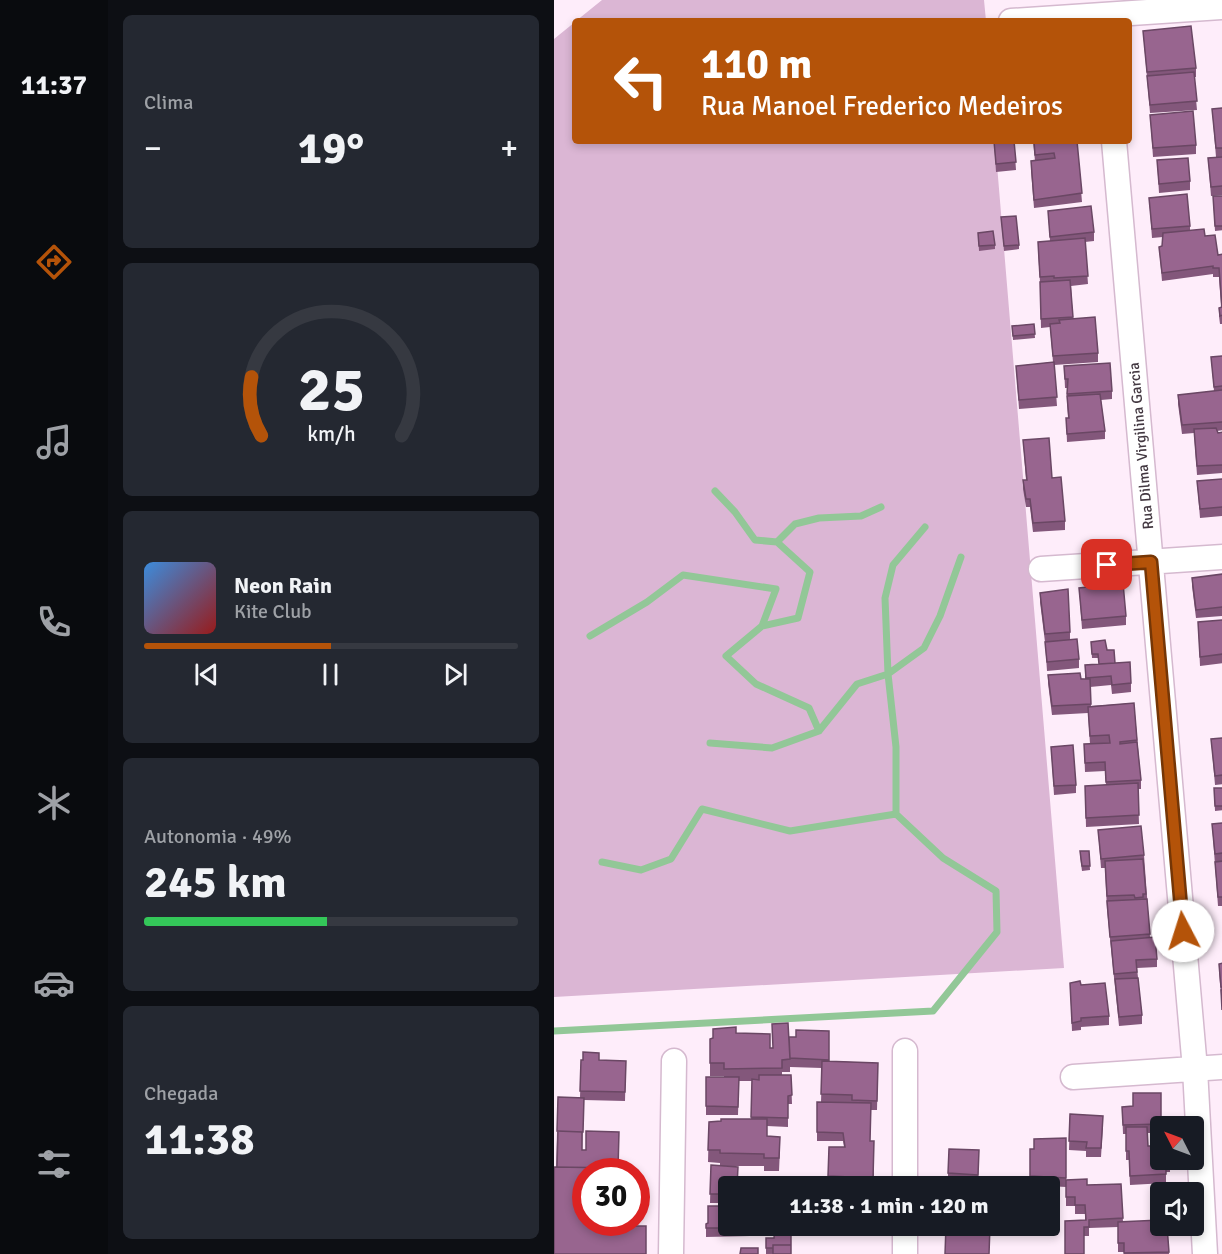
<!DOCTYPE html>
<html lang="pt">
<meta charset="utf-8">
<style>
body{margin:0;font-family:Signika,sans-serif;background:#242831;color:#f1f3f6;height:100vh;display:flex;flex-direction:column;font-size:22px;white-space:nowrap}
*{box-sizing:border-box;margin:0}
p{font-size:20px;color:#9ea1a6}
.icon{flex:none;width:33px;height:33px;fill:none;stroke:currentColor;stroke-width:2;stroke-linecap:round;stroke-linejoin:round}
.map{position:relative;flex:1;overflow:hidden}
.drawer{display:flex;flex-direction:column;gap:15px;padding:15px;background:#0d0f14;width:446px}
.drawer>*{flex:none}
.top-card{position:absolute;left:18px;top:18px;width:560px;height:126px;border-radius:6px;box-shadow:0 3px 9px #0003;background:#b45309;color:#fff;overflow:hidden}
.needle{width:39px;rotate:312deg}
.buttons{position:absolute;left:596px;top:1116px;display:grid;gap:12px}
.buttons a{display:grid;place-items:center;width:54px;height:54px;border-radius:6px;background:#171b24;box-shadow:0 3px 9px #0003;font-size:30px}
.speed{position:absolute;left:18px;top:1158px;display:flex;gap:12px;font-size:30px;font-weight:700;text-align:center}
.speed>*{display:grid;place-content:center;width:78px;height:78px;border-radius:50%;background:#171b24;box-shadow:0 3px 9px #0003;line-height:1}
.speed .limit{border:9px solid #d22;background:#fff;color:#111}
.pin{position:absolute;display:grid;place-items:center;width:51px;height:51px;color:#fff;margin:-26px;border-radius:12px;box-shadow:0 3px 9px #0006}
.me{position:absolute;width:66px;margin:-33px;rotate:355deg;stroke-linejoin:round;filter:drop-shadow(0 0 4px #0008)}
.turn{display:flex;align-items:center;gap:21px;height:126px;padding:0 30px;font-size:27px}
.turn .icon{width:78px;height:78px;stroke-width:2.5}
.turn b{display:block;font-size:42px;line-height:51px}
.big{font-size:45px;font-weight:800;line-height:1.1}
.drawer .tile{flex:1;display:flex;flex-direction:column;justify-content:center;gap:9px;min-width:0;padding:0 21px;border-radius:9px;background:#242831}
.drawer .dial{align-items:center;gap:0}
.dial svg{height:156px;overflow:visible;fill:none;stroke:#363941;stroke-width:7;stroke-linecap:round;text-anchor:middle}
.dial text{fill:#f1f3f6;stroke:none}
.song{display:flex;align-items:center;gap:18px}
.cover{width:72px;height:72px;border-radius:9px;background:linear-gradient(135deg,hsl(210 70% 55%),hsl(0 70% 35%))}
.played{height:6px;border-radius:3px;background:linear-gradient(90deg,#b45309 50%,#363941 50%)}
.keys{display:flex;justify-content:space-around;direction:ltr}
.heat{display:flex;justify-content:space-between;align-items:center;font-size:33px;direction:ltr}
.charge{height:9px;border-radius:4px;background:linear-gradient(90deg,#34c759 49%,#363941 0)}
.trip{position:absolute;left:164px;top:1176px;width:342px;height:60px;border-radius:6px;background:#171b24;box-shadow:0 3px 9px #0003;font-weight:800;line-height:60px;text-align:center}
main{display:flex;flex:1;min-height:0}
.tabs{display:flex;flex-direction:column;width:108px;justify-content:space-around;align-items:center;background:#090b0e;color:#9ea1a6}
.tabs .icon{width:42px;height:42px}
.tabs .selected{color:#b45309}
.tabs b{font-size:27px;color:#f1f3f6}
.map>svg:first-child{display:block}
.green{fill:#dbb6d4}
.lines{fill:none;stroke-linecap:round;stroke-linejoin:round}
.stream{stroke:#92c797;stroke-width:7}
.minor-casing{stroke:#d5b9cf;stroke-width:27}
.minor{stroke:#fff;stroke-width:24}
.wall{fill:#83577b}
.building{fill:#98658f;stroke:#6a4764;stroke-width:1.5}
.route-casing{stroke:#753606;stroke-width:15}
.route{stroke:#b45309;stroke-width:10}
.labels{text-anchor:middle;stroke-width:6;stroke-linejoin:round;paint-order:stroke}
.street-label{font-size:15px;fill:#433841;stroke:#fff}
</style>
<main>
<nav class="tabs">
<b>11:37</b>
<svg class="icon selected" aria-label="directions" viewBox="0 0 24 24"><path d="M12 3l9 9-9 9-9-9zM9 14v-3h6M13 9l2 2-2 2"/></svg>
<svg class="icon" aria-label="music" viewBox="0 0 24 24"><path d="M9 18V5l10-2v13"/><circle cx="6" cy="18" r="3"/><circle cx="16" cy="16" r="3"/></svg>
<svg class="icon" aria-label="phone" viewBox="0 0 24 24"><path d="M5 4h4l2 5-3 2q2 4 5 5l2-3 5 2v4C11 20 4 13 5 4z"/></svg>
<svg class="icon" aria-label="climate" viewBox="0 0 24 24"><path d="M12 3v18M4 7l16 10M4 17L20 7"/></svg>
<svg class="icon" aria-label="car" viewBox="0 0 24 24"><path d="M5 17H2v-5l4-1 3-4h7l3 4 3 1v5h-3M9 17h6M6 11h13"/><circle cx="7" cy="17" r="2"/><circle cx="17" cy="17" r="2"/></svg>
<svg class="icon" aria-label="filters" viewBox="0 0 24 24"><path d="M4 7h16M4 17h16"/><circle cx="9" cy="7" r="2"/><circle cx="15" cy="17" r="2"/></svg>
</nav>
<section class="drawer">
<div class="tile"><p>Clima</p>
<div class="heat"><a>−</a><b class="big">19°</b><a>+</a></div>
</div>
<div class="tile dial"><svg viewBox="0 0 100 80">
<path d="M14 69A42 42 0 1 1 86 69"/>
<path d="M14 69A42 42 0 0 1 9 39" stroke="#b45309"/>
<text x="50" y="56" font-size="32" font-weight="700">25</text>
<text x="50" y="72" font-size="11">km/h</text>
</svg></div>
<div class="tile">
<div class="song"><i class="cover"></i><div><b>Neon Rain</b><p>Kite Club</p></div></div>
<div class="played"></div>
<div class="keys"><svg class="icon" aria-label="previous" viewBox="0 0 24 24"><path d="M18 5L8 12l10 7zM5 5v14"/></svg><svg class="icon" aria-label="pause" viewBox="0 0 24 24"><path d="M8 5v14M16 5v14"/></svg><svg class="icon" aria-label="next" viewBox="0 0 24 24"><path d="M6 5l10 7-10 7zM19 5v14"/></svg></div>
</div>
<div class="tile"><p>Autonomia · 49%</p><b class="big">245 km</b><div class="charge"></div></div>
<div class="tile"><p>Chegada</p><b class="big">11:38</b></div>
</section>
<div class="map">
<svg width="669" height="1254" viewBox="0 0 669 1254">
<rect width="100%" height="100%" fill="#feedfa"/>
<path class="green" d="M48,0H430L432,21H22Z
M21,22V141H441L510,968L0,997V39Z"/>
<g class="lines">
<path class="stream" d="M161,491L181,512L201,540L223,542L256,572L244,618L208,626
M223,542L241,524L265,518L307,516L327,507
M36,636L93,602L129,575L222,589L208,626L172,656L202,684L255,708L265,731
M156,743L218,748L265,731L303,684L334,674L370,648L386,616L407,557
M48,862L87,870L117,859L148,809L236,831L342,814
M0,1031L379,1011L443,932L442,891L389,858L342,814V747L334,674L331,598L339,565L371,527"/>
<defs>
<path id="minor" d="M457,21L669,7
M560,141L641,1069L651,1254
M487,569L669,557
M351,1051V1186
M519,1077L669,1067
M351,1226V1254
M117,1254L120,1061"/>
</defs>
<use href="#minor" class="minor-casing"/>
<use href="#minor" class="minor"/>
</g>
<path class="wall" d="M589,31L642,68V77H640L643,110L596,113Z
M669,108V157H662L658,109Z
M596,115L642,145V154L599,157Z
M440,141H460L462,170L442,172Z
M479,141H523L528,202L480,208L477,170V161H481Z
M669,157V195L657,196L654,158Z
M603,160L636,181V190L605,193Z
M659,196H669V230L661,231Z
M595,198L636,226V231L651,236L664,255L669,254V324H666L665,316V308L667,307L665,277H659V274L608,281L605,247L608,246L609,237L598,238Z
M494,211L540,232V241L531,242L534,284L517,286L519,319L544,353V362L500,365L503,406L465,409L462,366L499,362L496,327L487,328L486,282L484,251V242L496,241Z
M447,217L465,245V249L450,251Z
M424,233L441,245V249L425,251Z
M480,324L481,338L459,340L458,326Z
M669,356V430L663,431L664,433L669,432V473L643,475L640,433L628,434L624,404V395L660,391L657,357Z
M510,366L558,391V399L547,400L551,431V439L513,442L512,418H514L513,403V388H511Z
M469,440L498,478L511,521V530L479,532L476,507H472L469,489V480H472Z
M669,479V516L646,518L643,481Z
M669,574V616L642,618L638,586V578Z
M525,588L572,616V625L528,629Z
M486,593L516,632V640L525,659V668L493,671L491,642L486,602Z
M669,620V663L646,666L644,622Z
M537,642L553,650L561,663L577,683V692L558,694L557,685L536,687L537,706L580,703L587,780V789H584L585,824L532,827L531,786L552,785L551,771L531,772L530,744H536L534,713L498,715L494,683V675L531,679V665L545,664L544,658H538Z
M669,738V784L661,785L657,739Z
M497,747L522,785V793L500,795Z
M660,788H669V810L661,811Z
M669,823V906H664L658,824Z
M544,830L590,855L596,937L603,959V967L583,968L588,1015V1024L565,1026L553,910L551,868H547Z
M535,851L536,870L528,871L526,856Z
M669,963V1018L665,972V964Z
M516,983L527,985L555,1016V1025L527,1027V1030L518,1031Z
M275,1031V1061L324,1063L323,1110H317L316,1141H320V1182L274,1180L275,1147H290L289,1141H263V1102H267L268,1068L236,1067V1072H228V1075H237L238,1104H234V1127L213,1126V1136L226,1149L225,1171H210V1166H167L174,1186V1203H156L157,1165L166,1166V1163L154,1162L155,1122L197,1119L198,1081H185L184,1115H152V1077H170V1076H156V1039L182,1033L216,1048H218L235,1037H242Z
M27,1060L72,1061L71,1101L30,1100L28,1150H32L65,1132L64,1172H32L0,1254L3,1131L26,1098Z
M607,1093V1126H606V1133H593L594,1146L616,1160V1172H612V1183L576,1185L575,1160H572V1134H569L568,1107L579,1106Z
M516,1114L549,1125L547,1157H532V1151L515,1150Z
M512,1138V1180L533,1185L567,1184L569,1222L613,1226L615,1254H570V1252H564V1227L535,1228V1236H530L511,1254L531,1220V1214H521V1206H512V1187L476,1185V1149H480Z
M425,1159L424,1180L394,1186V1173Z
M152,1224L196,1226V1236L152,1237Z
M212,1238L237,1254H212Z"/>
<path class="building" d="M637,26L642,68L593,72L589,31Z
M640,72L643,101L596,105L593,76Z
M669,108V148H662L658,109Z
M639,111L642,145L599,148L596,115Z
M440,141H460L462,162L442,164Z
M480,141H523L528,193L480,200L477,161L501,158L500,153L481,155Z
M669,157V186L657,187L654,158Z
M634,158L636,181L605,184L603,160Z
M633,194L636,226L598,229L595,198Z
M659,196H669V226H661Z
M537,206L540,232L496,237L494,211Z
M462,216L465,245L450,246L447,217Z
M650,229L651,236L661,235L664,255L669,254V315L666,316L665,308L668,307L665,268H659V266L608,273L605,247L608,246L609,233Z
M439,231L441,245L425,246L424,233Z
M531,238L534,276L500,278V276L486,277L484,242Z
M516,280L519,317L487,319L486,282Z
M541,317L544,353L499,356L496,324L506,323L505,320Z
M480,324L481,334L459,336L458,326Z
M669,356V386L660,387L657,357Z
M500,362L503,397L465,400L462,366Z
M556,363L558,391L513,394L514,379H511L510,366Z
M669,390V422L628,425L624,395Z
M546,394L551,431L513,434L512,418H515L513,396Z
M662,428L664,433L669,432V465L643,466L640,429Z
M495,438L498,478L507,477L511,521L479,523L476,499H472L469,480H473L469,440Z
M669,479V507L646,509L643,481Z
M669,574V607L642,610L638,578Z
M569,583L572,616L528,620L525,588Z
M514,589L516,632L491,634L486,593Z
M669,620V654L646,657L644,622Z
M523,639L525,659L493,662L491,642Z
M551,640L553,650H560L561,663L545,664L544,654H538L537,642Z
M576,662L577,683L558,685L557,676L532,678L531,665Z
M526,673L527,679H536L537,704L498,706L494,675Z
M580,703L583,740L566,742V744L583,742L587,780L552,782L551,762L531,763L530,744L556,743L555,735L536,736L534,707Z
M669,738V775L661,776L657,739Z
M519,745L522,785L500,786L497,747Z
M584,783L585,815L532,818L531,786Z
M660,788H669V806H661Z
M669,823V853L661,854L658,824Z
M587,826L590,855L547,859L544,830Z
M526,851H535L536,866H528Z
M589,859L592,894H589V897L581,898L580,895L553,896L551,861Z
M669,861V897H664L661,862Z
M593,899L596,934L556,937L553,901Z
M601,937L603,959L582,960L583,972L560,974L557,941Z
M669,963V987H667L665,964Z
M584,978L588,1015L565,1017L561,979Z
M526,981L527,985L551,983L555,1016L527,1018V1021L518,1023L516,983Z
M667,990H669L668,1010Z
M234,1023L236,1059L228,1060V1068L170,1069V1063H156V1039L159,1038V1029L182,1027V1033L216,1034V1048H219L218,1024Z
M242,1030L275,1031V1060L236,1058L235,1037H242Z
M29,1052L45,1053V1060L72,1061L71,1092L26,1091L27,1060H29Z
M268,1061L324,1063L323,1101L298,1100V1095L267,1094Z
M205,1075H237L238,1095L234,1096V1118L197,1117L198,1079L205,1080Z
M152,1077H185L184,1107L152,1106Z
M579,1093H607V1124L569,1125L568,1107L579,1106Z
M4,1097L30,1098L29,1132L3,1131Z
M263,1102L317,1103L316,1141H320L319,1178L274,1176L275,1147H291L289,1133L263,1132Z
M516,1114L549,1116L547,1148H532L533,1142L515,1141Z
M167,1119H213V1136L226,1137L225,1158H210V1154L166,1153V1150H154L155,1122L167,1121Z
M572,1127H593L594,1146H606V1160H616V1164H612V1174L576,1176L575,1151H572Z
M4,1131L28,1132V1150H32V1131L65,1132L64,1169L63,1168L3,1167Z
M512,1138V1178L476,1176V1149H480V1139Z
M395,1149L425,1150L424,1175L394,1173Z
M157,1165L184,1167L183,1186H174V1194H156Z
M0,1167L63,1168V1172H32V1222H62V1226H92V1254H0Z
M237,1177L255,1178V1186H237Z
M394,1178L444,1181V1186H394Z
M533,1179V1185L567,1184L569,1218L535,1220V1227H530V1254H511V1221L532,1220L531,1205H521V1197H512V1180Z
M269,1180L320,1182V1186H269Z
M154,1206H174V1226H196V1228H152V1224L154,1223Z
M606,1220V1226H613L615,1252L570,1253V1243H564V1222Z
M221,1226H237V1245H219V1248H212V1238H220Z
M392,1226H436L435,1254H391Z
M219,1245H237V1254H219Z
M187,1248H204V1254H186Z"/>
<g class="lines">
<defs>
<path id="route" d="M553,565L597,562L629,931"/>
</defs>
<use href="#route" class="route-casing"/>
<use href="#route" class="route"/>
</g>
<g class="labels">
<g class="street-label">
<text transform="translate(587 446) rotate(-95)" y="5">Rua Dilma Virgilina Garcia</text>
</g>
</g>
</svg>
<div class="buttons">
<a><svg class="needle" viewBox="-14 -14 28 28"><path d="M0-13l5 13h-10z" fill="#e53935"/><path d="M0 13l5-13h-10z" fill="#9ea1a6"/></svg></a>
<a><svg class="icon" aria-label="sound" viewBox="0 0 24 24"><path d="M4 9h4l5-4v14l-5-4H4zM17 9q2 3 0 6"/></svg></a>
</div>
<div class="speed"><div class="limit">30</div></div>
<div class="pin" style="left:553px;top:565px;background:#d93025"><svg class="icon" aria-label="arrive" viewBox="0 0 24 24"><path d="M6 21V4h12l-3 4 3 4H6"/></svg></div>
<svg class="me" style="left:629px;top:931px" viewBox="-20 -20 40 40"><circle r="19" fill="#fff"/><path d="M0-13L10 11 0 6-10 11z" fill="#b45309"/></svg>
<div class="trip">11:38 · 1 min · 120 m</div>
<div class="top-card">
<div class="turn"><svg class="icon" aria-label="left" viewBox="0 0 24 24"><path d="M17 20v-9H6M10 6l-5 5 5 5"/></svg><div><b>110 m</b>Rua Manoel Frederico Medeiros</div></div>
</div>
</div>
</main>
